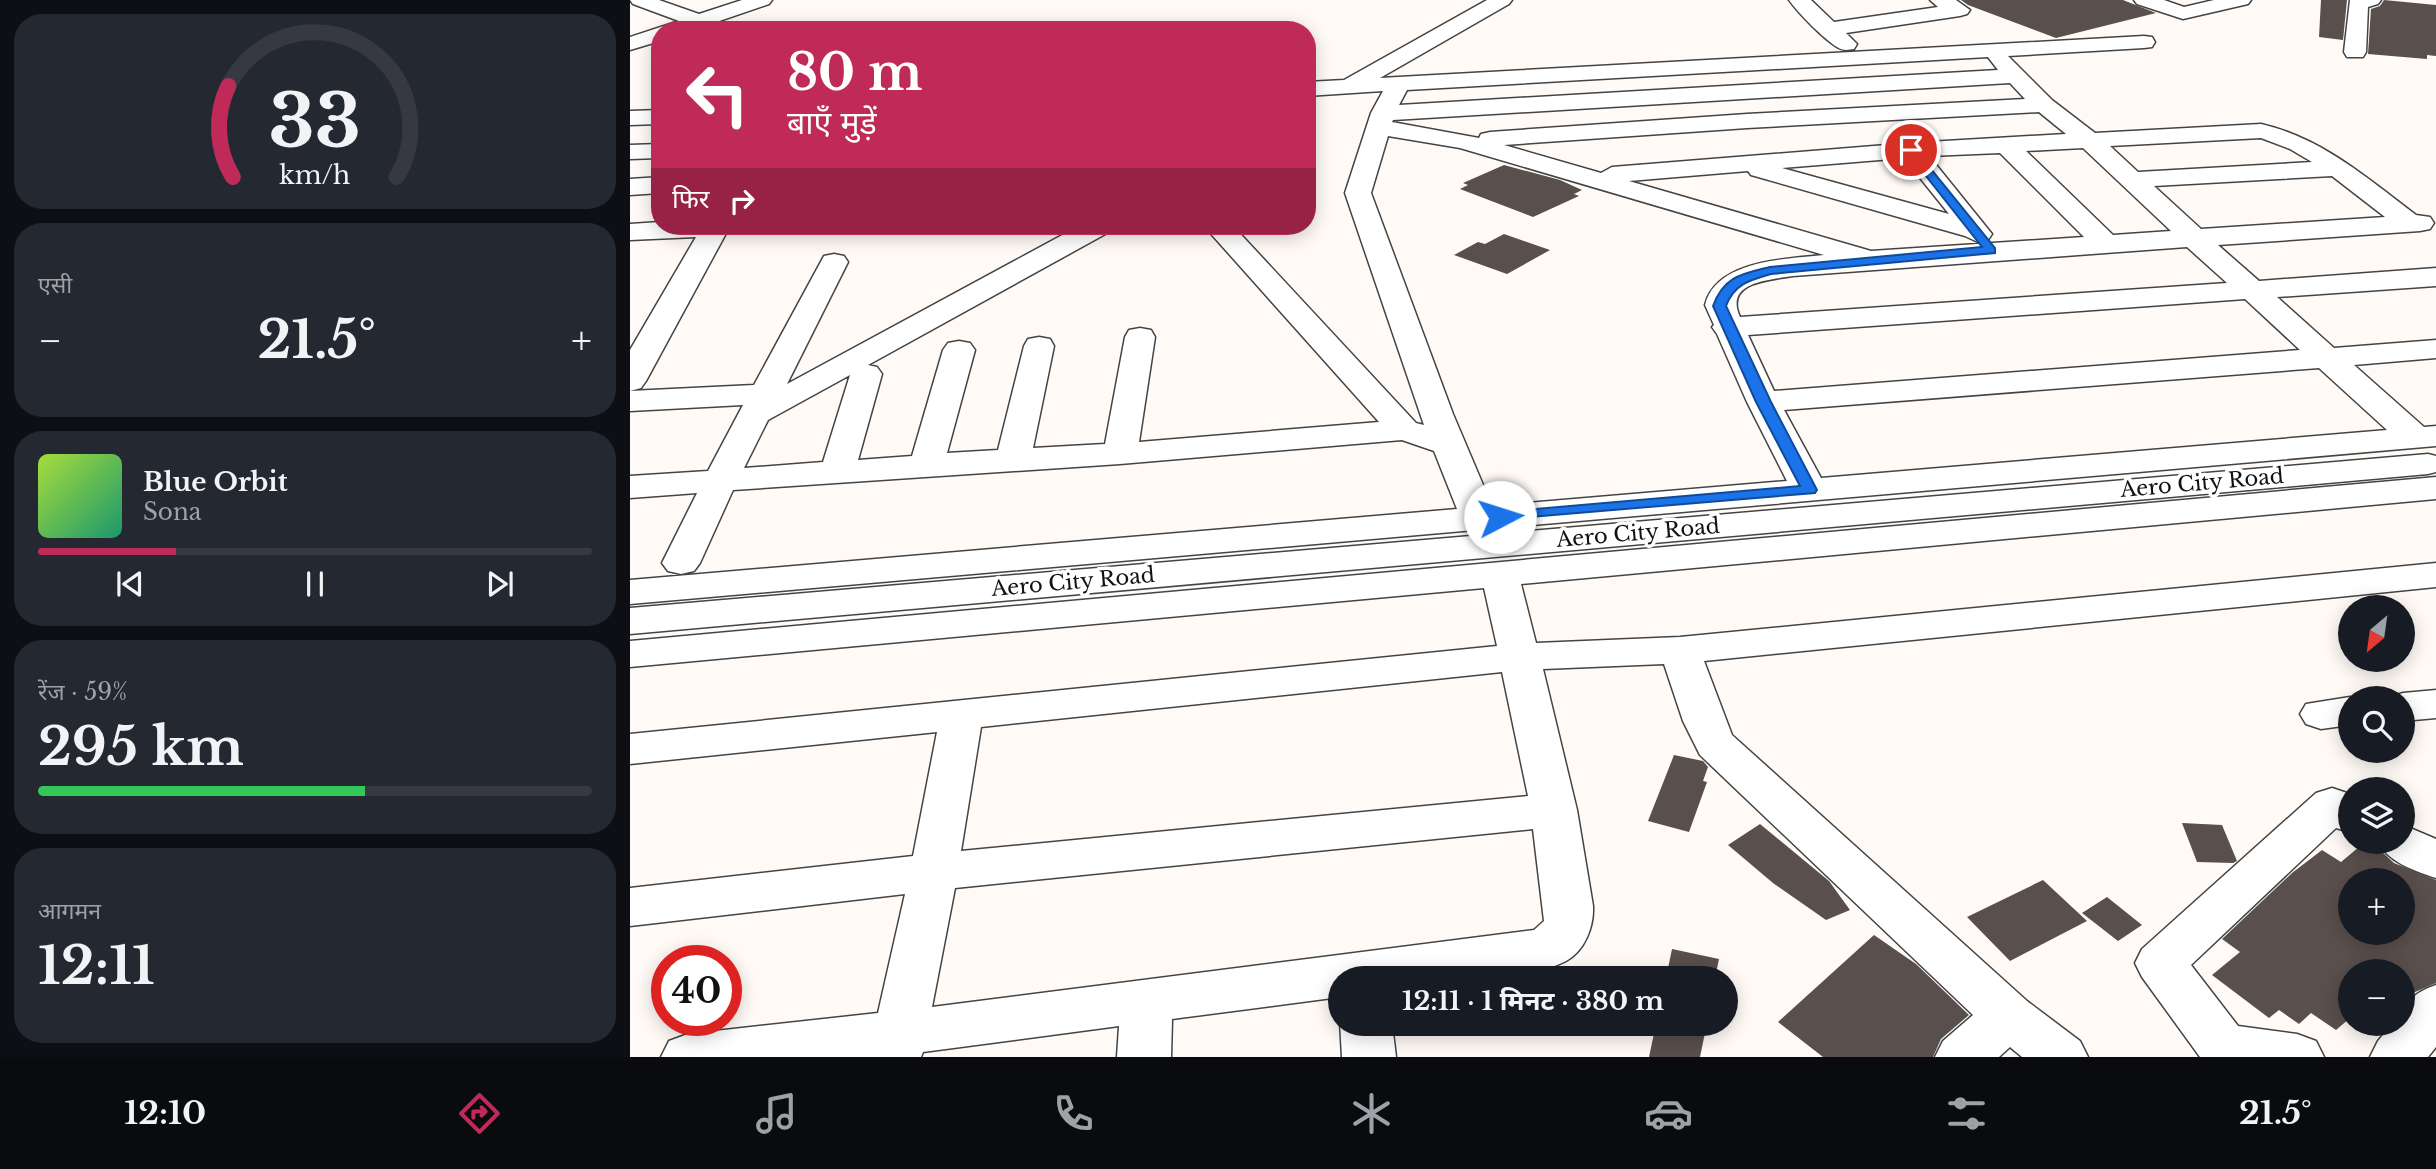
<!DOCTYPE html>
<html lang="hi">
<meta charset="utf-8">
<style>
body{margin:0;font-family:"Libre Baskerville","Noto Sans Devanagari",serif;background:#242831;color:#f1f3f6;height:100vh;display:flex;flex-direction:column;font-size:26px;white-space:nowrap}
*{box-sizing:border-box;margin:0}
p{font-size:23px;color:#9ea1a6}
.icon{flex:none;width:38px;height:38px;fill:none;stroke:currentColor;stroke-width:2;stroke-linecap:round;stroke-linejoin:round}
.map{position:relative;flex:1;overflow:hidden}
.panel{display:flex;flex-direction:column;gap:14px;padding:14px;background:#0d0f14;width:630px}
.panel>*{flex:none}
.banner{position:absolute;left:21px;top:21px;width:665px;height:214px;border-radius:28px;box-shadow:0 4px 18px #0003;background:#bf2a58;color:#fff;overflow:hidden}
.needle{width:46px;rotate:209deg}
.controls{position:absolute;left:1708px;top:595px;display:grid;gap:14px}
.controls a{display:grid;place-items:center;width:77px;height:77px;border-radius:50%;background:#171b24;box-shadow:0 4px 18px #0003;font-size:35px}
.speed{position:absolute;left:21px;top:945px;display:flex;gap:14px;font-size:35px;font-weight:700;text-align:center}
.speed>*{display:grid;place-content:center;width:91px;height:91px;border-radius:50%;background:#171b24;box-shadow:0 4px 18px #0003;line-height:1}
.speed .limit{border:10px solid #d22;background:#fff;color:#111}
.pin{position:absolute;display:grid;place-items:center;width:60px;height:60px;color:#fff;margin:-30px;border:4px solid #fff;border-radius:50%;box-shadow:0 2px 7px #0007}
.me{position:absolute;width:77px;margin:-38px;rotate:85deg;stroke-linejoin:round;filter:drop-shadow(0 0 5px #0008)}
.turn{display:flex;align-items:center;gap:24px;height:147px;padding:0 21px;font-size:32px}
.turn .icon{width:91px;height:91px;stroke-width:2.5}
.turn b{display:block;font-size:49px;line-height:60px}
.then{display:flex;align-items:center;height:66px;padding:0 21px;background:#0003;gap:14px;font-size:26px}
.big{font-size:52px;font-weight:700;line-height:1.1}
.panel .tile{flex:1;display:flex;flex-direction:column;justify-content:center;gap:10px;min-width:0;padding:0 24px;border-radius:28px;background:#242831}
.panel .dial{align-items:center;gap:0}
.dial svg{height:182px;overflow:visible;fill:none;stroke:#363941;stroke-width:7;stroke-linecap:round;text-anchor:middle}
.dial text{fill:#f1f3f6;stroke:none}
.song{display:flex;align-items:center;gap:21px}
.cover{width:84px;height:84px;border-radius:10px;background:linear-gradient(135deg,hsl(80 70% 55%),hsl(160 70% 35%))}
.played{height:7px;border-radius:4px;background:linear-gradient(90deg,#bf2a58 25%,#363941 25%)}
.keys{display:flex;justify-content:space-around;direction:ltr}
.heat{display:flex;justify-content:space-between;align-items:center;font-size:38px;direction:ltr}
.charge{height:10px;border-radius:5px;background:linear-gradient(90deg,#34c759 59%,#363941 0)}
.trip{position:absolute;left:698px;top:966px;width:410px;height:70px;border-radius:35px;background:#171b24;box-shadow:0 4px 18px #0003;font-weight:700;line-height:70px;text-align:center}
.tabs{display:flex;height:112px;justify-content:space-around;align-items:center;background:#090b0e;color:#9ea1a6}
.tabs .icon{width:49px;height:49px}
.tabs .active{color:#bf2a58}
.tabs b{font-size:32px;color:#f1f3f6}
main{display:flex;flex:1;min-height:0}
.map>svg:first-child{display:block}
.building{fill:#594f4d;fill-rule:evenodd}
.lines{fill:none;stroke-linecap:round;stroke-linejoin:round}
.minor-casing{stroke:#444;stroke-width:3}
.minor{fill:#fff;fill-rule:evenodd}
.route{fill:#1a73e8;stroke:#114b97;stroke-width:2}
.labels{text-anchor:middle;stroke-width:7;stroke-linejoin:round;paint-order:stroke}
.street-label{font-size:21px;fill:#111;stroke:#fff}
</style>
<main>
<section class="panel">
<div class="tile dial"><svg viewBox="0 0 100 80">
<path d="M14 69A42 42 0 1 1 86 69"/>
<path d="M14 69A42 42 0 0 1 12 29" stroke="#bf2a58"/>
<text x="50" y="56" font-size="32" font-weight="700">33</text>
<text x="50" y="72" font-size="11">km/h</text>
</svg></div>
<div class="tile"><p>एसी</p>
<div class="heat"><a>−</a><b class="big">21.5°</b><a>+</a></div>
</div>
<div class="tile">
<div class="song"><i class="cover"></i><div><b>Blue Orbit</b><p>Sona</p></div></div>
<div class="played"></div>
<div class="keys"><svg class="icon" aria-label="previous" viewBox="0 0 24 24"><path d="M18 5L8 12l10 7zM5 5v14"/></svg><svg class="icon" aria-label="pause" viewBox="0 0 24 24"><path d="M8 5v14M16 5v14"/></svg><svg class="icon" aria-label="next" viewBox="0 0 24 24"><path d="M6 5l10 7-10 7zM19 5v14"/></svg></div>
</div>
<div class="tile"><p>रेंज · 59%</p><b class="big">295 km</b><div class="charge"></div></div>
<div class="tile"><p>आगमन</p><b class="big">12:11</b></div>
</section>
<div class="map">
<svg width="1806" height="1057" viewBox="0 0 1806 1057">
<rect width="100%" height="100%" fill="#fffaf5"/>
<path class="building" d="M1331,0H1493L1526,13L1426,38L1338,5Z
M1691,0H1717L1713,40L1689,37Z
M1754,0L1806,5V56L1797,55V59L1738,54L1741,9L1750,6Z
M874,165L930,180L952,190L944,194L949,196L903,217L830,189L838,185L833,183Z
M874,234L920,250L877,274L824,255L848,242L855,244Z
M1044,755L1073,761L1078,767L1073,781L1077,782L1059,832L1018,821Z
M1552,823L1592,825L1607,861L1603,863L1567,862Z
M1130,824L1199,881L1220,910L1196,920L1143,883L1098,845Z
M1735,842H1745L1751,851L1764,863L1806,880V983L1785,992L1773,1009V971H1720V1018L1706,1030L1681,1013L1669,1024L1649,1010L1639,1018L1582,975L1610,952L1592,939L1662,873L1692,850L1711,862ZM1720,880H1773V933H1720Z
M1413,880L1457,921L1380,961L1337,917Z
M1477,897L1512,925L1488,941L1452,913Z
M1244,935L1286,964L1339,1015L1311,1039L1303,1057H1193L1148,1022Z
M1042,949L1089,959L1085,978H1036Z
M1026,1024H1061L1060,1030L1075,1033L1070,1057H1019Z"/>
<g class="lines">
<defs>
<path id="minor" d="M0,0H29L69,14L112,0H142L139,4L63,30H30V41L0,50V37L49,21L3,4Z
M857,0H882L879,4L750,78L1514,36L1522,37L1525,42L1522,47L1514,48L1378,56L1422,100L1465,133L1631,124C1692,138 1737,178 1786,215L1800,217L1804,223L1800,229L1790,231L1588,245L1629,281L1806,268V286L1647,297L1704,348L1806,340V358L1724,365L1794,427L1806,426V446L0,604V580L827,509L804,451L772,440L490,464L103,490L70,563L64,571L51,574L38,571L32,563L67,493L0,498V476L78,471L113,405L0,411V391L124,385L194,256L204,254L214,256L218,262L157,384L449,226H482L479,232L238,365L247,367L252,374L228,460L282,456L313,350L318,343L329,341L340,343L345,350L317,453L368,450L394,346L398,339L409,337L420,339L424,346L403,448L475,444L495,337L499,330L510,328L521,330L525,337L509,442L749,422L574,226H603L786,423L794,425L715,193L741,113L753,91L677,96V82L714,80ZM1358,57L1368,70L769,105L777,90ZM1380,83L1395,99L1117,114L860,132L851,134L849,138L762,122L763,120ZM1409,112L1436,134L1281,143L982,167L971,173L874,145L1117,128ZM758,136L830,148L1194,255C1156,259 1086,260 1075,305L1084,325L1082,327L1087,334L1117,402L1157,481L862,506L823,414L741,193ZM1631,138L1660,149L1682,162L1508,172L1480,146ZM1453,148L1541,231L1483,235L1396,151ZM1370,153L1454,237L1241,251L999,181L1118,171L1121,175L1335,236L1348,242L1358,240L1362,234L1299,156ZM1274,158L1319,214L1152,168ZM1702,176L1755,217L1571,229L1524,186ZM1557,247L1597,283L1110,317C1094,282 1138,280 1163,276ZM1615,299L1670,350L1144,391L1118,335ZM1689,368L1757,430L1191,478L1154,410ZM220,375L193,462L114,468L138,420Z
M1159,0H1181L1204,22L1308,7L1300,0H1326L1340,10L1337,14L1330,16L1216,33L1227,44L1224,49C1218,50 1213,51 1207,47C1193,38 1169,14 1159,0Z
M1504,0H1534L1554,7L1584,0H1621L1618,4L1553,19L1507,4Z
M1720,0H1751L1748,4L1738,7L1736,52L1733,57H1717L1714,52Z
M30,110V124L0,125V111Z
M30,144V158L0,159V145Z
M30,177V193L0,195V179Z
M30,222V226H100L16,381L11,388L0,391V350L66,237L0,240V224Z
M1798,454L1806,456V472L1798,474L0,634V608Z
M1806,477V499L891,584L906,643L1050,637L1806,563V587L1074,661L1102,735L1397,1001L1450,1041L1458,1057H1392L1380,1047L1369,1057H1305L1313,1041L1343,1015L1070,755L1053,721L1034,664L913,669L947,810L963,906C964,926 955,951 936,961C887,987 768,978 710,978V997L542,1019L541,1057H487L489,1026L293,1052L291,1057H31L39,1041L58,1034L248,1013L275,894L0,926V888L283,856L307,732L0,764V734L867,646L854,588L0,667V641ZM872,672L898,796L331,851L351,727ZM903,829L914,921L904,930L302,1007L325,888Z
M1806,690V718L1773,721V698H1757L1773,693Z
M1720,697L1726,698H1720V725L1691,729L1676,724L1670,714L1676,704Z
M1702,788L1720,794V832L1706,828L1561,965L1608,1026L1667,1034L1686,1041L1694,1057H1570L1512,977L1505,963L1512,949L1686,793Z
M1773,825L1806,839V878C1785,871 1758,862 1748,842H1773Z
M1806,985V1047L1798,1057H1740L1748,1041L1762,1024H1773C1773,1001 1786,992 1806,985Z
M710,1022L762,1024L766,1057H712Z"/>
</defs>
<use href="#minor" class="minor-casing"/>
<use href="#minor" class="minor"/>
</g>
<path class="route" d="M1277,148H1284L1365,248V253L1141,274C1120,280 1104,284 1096,306L1141,402L1187,490L1185,493L864,520L862,517L870,512L1170,486L1126,402L1083,306C1094,276 1112,274 1140,267L1352,247L1277,152Z"/>
<g class="labels">
<g class="street-label">
<text transform="translate(1572 483) rotate(-5)" y="7">Aero City Road</text>
<text transform="translate(1008 533) rotate(-5)" y="7">Aero City Road</text>
<text transform="translate(443 582) rotate(-5)" y="7">Aero City Road</text>
</g>
</g>
</svg>
<div class="controls">
<a><svg class="needle" viewBox="-14 -14 28 28"><path d="M0-13l5 13h-10z" fill="#e53935"/><path d="M0 13l5-13h-10z" fill="#9ea1a6"/></svg></a>
<a><svg class="icon" aria-label="search" viewBox="0 0 24 24"><circle cx="10" cy="10" r="6"/><path d="M15 15l6 6"/></svg></a>
<a><svg class="icon" aria-label="layers" viewBox="0 0 24 24"><path d="M12 4l9 5-9 5-9-5zM3 14l9 5 9-5"/></svg></a>
<a>+</a>
<a>−</a>
</div>
<div class="speed"><div class="limit">40</div></div>
<div class="pin" style="left:1281px;top:150px;background:#d93025"><svg class="icon" aria-label="arrive" viewBox="0 0 24 24"><path d="M6 21V4h12l-3 4 3 4H6"/></svg></div>
<svg class="me" style="left:870px;top:517px" viewBox="-20 -20 40 40"><circle r="19" fill="#fff"/><path d="M0-13L10 11 0 6-10 11z" fill="#1a73e8"/></svg>
<div class="trip">12:11 · 1 मिनट · 380 m</div>
<div class="banner">
<div class="turn"><svg class="icon" aria-label="left" viewBox="0 0 24 24"><path d="M17 20v-9H6M10 6l-5 5 5 5"/></svg><div><b>80 m</b>बाएँ मुड़ें</div></div>
<div class="then">फिर<svg class="icon" aria-label="right" viewBox="0 0 24 24"><path d="M7 20v-9h11M14 6l5 5-5 5"/></svg></div>
</div>
</div>
</main>
<nav class="tabs">
<b>12:10</b>
<svg class="icon active" aria-label="directions" viewBox="0 0 24 24"><path d="M12 3l9 9-9 9-9-9zM9 14v-3h6M13 9l2 2-2 2"/></svg>
<svg class="icon" aria-label="music" viewBox="0 0 24 24"><path d="M9 18V5l10-2v13"/><circle cx="6" cy="18" r="3"/><circle cx="16" cy="16" r="3"/></svg>
<svg class="icon" aria-label="phone" viewBox="0 0 24 24"><path d="M5 4h4l2 5-3 2q2 4 5 5l2-3 5 2v4C11 20 4 13 5 4z"/></svg>
<svg class="icon" aria-label="climate" viewBox="0 0 24 24"><path d="M12 3v18M4 7l16 10M4 17L20 7"/></svg>
<svg class="icon" aria-label="car" viewBox="0 0 24 24"><path d="M5 17H2v-5l4-1 3-4h7l3 4 3 1v5h-3M9 17h6M6 11h13"/><circle cx="7" cy="17" r="2"/><circle cx="17" cy="17" r="2"/></svg>
<svg class="icon" aria-label="filters" viewBox="0 0 24 24"><path d="M4 7h16M4 17h16"/><circle cx="9" cy="7" r="2"/><circle cx="15" cy="17" r="2"/></svg>
<b>21.5°</b>
</nav>
